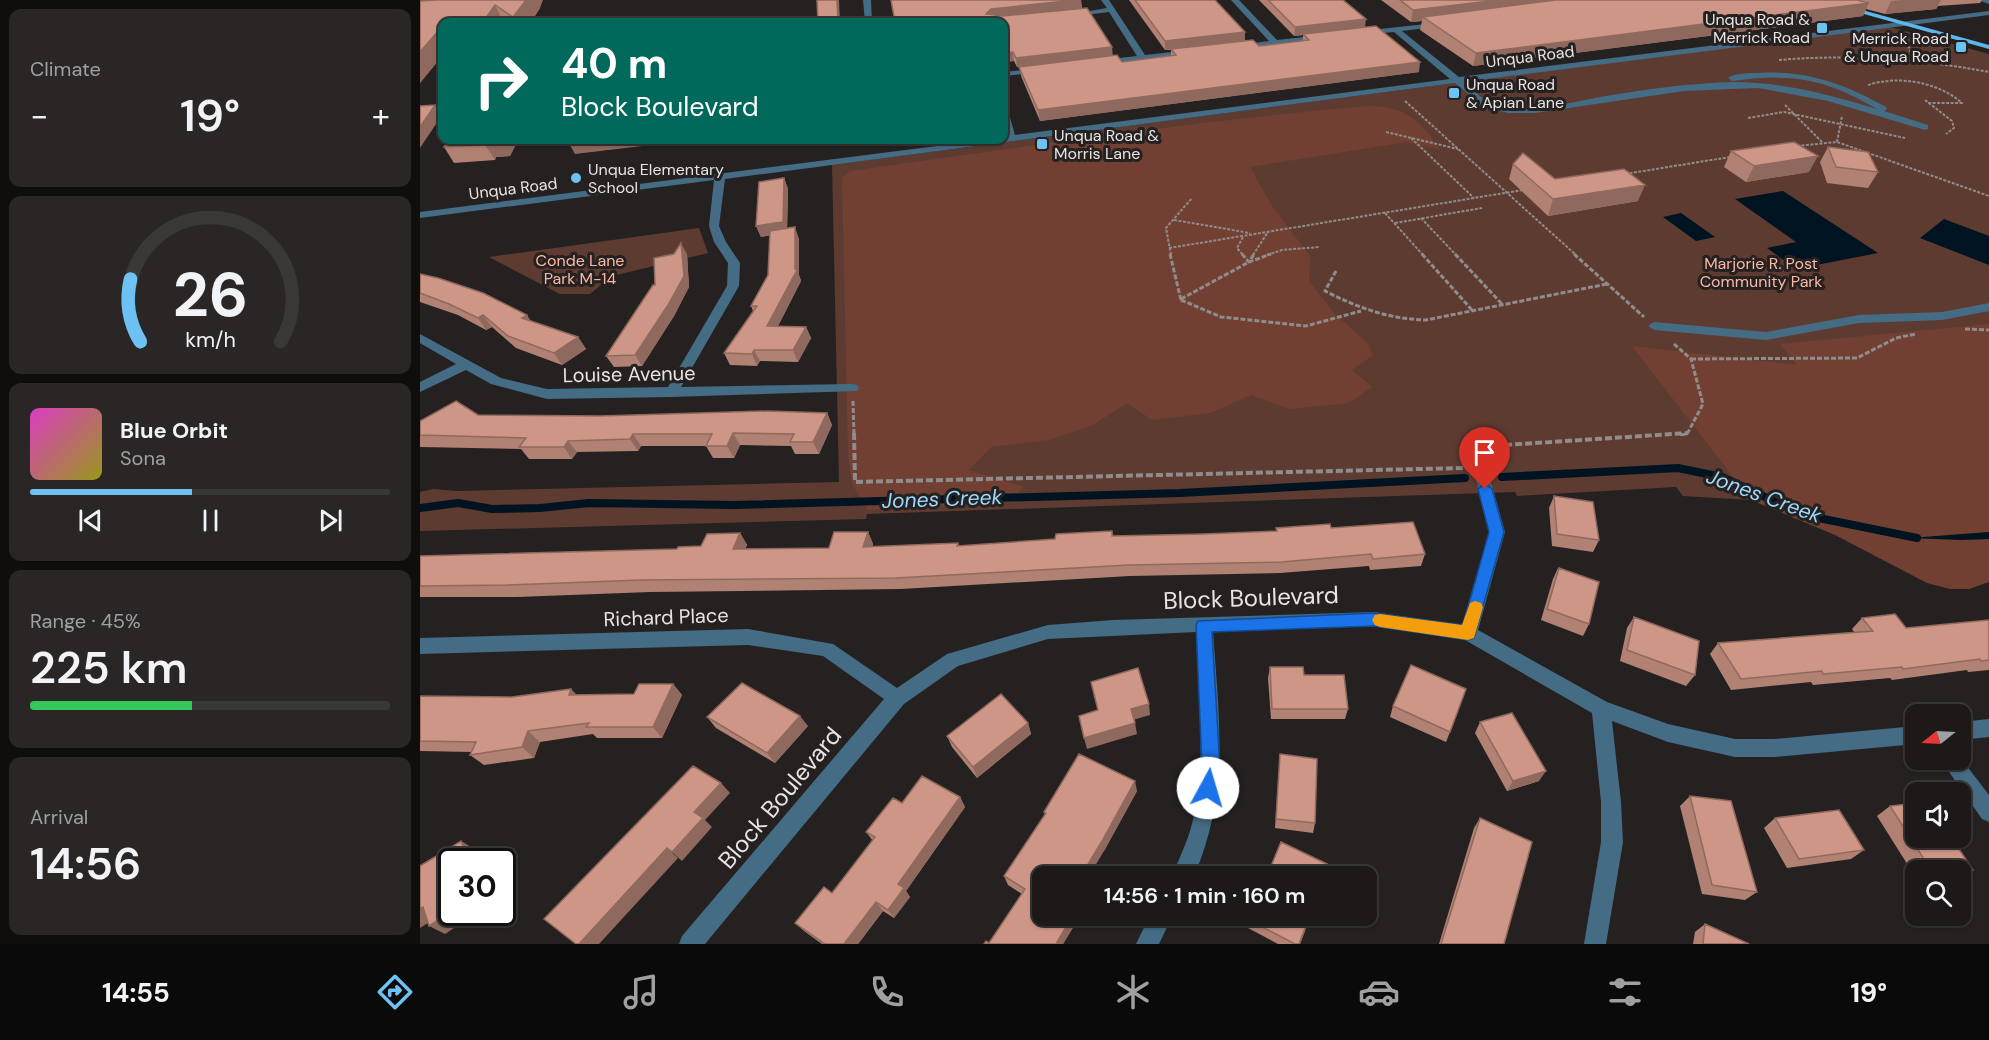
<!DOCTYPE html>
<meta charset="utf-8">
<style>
body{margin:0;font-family:"DM Sans",sans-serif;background:#292625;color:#f1f3f6;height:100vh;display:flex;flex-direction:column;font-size:22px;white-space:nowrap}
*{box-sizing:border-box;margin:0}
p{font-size:20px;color:#a0a0a2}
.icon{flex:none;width:33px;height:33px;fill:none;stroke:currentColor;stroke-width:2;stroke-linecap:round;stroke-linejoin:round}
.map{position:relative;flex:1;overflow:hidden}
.details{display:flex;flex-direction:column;gap:9px;padding:9px;background:#0f0e0d;width:420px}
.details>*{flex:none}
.hud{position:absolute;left:18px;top:18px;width:570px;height:126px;border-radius:12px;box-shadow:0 2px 4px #0004,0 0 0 2px #3a3837;background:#00695c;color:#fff;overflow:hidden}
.needle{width:39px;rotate:252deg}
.tools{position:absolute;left:1485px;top:704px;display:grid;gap:12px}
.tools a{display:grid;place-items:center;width:66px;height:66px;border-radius:12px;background:#1c1918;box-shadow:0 2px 4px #0004,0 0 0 2px #3a3837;font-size:30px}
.speed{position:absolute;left:18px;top:848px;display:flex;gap:12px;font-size:30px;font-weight:700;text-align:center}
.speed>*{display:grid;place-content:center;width:78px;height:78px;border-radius:50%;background:#1c1918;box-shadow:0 2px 4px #0004,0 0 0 2px #3a3837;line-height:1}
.speed .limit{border:3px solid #111;border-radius:9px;background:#fff;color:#111}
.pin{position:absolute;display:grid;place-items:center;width:51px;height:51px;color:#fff;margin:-62px -26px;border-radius:50% 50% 50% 0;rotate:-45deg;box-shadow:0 0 6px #0007}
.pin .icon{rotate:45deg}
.me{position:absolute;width:66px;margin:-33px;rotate:6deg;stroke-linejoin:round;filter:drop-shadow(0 0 4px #0008)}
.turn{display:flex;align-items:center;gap:21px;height:126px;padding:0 24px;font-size:27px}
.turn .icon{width:78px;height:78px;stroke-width:2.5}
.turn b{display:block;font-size:42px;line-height:51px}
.big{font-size:45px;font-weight:600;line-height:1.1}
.details .card{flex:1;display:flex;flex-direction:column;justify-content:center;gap:9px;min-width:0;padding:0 21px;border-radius:12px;background:#292625}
.details .dial{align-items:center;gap:0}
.dial svg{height:156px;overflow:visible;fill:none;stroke:#3a3837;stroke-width:7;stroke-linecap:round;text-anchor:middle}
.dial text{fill:#f1f3f6;stroke:none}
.song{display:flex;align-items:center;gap:18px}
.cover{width:72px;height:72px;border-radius:9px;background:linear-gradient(135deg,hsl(310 70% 55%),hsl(60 70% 35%))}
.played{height:6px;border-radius:3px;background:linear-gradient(90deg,#6ec2f3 45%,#3a3837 45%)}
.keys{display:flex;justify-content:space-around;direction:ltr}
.heat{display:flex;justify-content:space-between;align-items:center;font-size:33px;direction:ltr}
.charge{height:9px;border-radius:4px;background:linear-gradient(90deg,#34c759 45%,#3a3837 0)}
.trip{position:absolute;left:612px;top:866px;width:345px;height:60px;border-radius:12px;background:#1c1918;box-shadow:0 2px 4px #0004,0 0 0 2px #3a3837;font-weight:600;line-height:60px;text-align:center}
.menu{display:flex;height:96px;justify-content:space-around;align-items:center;background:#0b0a0a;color:#a0a0a2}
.menu .icon{width:42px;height:42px}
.menu .selected{color:#6ec2f3}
.menu b{font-size:27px;color:#f1f3f6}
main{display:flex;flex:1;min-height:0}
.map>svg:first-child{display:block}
.green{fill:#5e3b31}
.forest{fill:#714032}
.water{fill:#001321}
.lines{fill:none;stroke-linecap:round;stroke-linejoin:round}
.stream{stroke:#001321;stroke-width:8}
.path-far2{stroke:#8f8c8b;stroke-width:2;stroke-dasharray:3 1.5;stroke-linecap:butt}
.path-far1{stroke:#8f8c8b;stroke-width:3;stroke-dasharray:5 2;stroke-linecap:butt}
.path{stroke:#8f8c8b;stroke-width:4;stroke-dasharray:7 3;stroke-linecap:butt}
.minor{fill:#446c84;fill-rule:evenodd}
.major{fill:#5eb6e9;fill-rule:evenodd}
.wall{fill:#b18173}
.shaded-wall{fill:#90695e}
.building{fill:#ce9686;stroke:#90695e;stroke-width:1.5}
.route{fill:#1a73e8;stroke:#114b97;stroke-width:1.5}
.slow{fill:#f59e0b}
.poi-dot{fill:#6ec2f3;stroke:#252120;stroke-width:2}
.labels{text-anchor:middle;stroke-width:6;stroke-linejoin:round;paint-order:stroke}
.far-poi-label{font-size:16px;fill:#e7e4e3;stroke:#252120;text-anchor:start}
.far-street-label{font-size:16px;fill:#e7e4e3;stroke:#252120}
.far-park-label{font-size:16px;fill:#fbb8a5;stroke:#252120}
.street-label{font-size:20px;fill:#e7e4e3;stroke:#252120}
.water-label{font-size:21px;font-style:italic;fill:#9bd8fe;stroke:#252120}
.near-street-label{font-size:24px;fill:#e7e4e3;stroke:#252120}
</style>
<main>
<section class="details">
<div class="card"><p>Climate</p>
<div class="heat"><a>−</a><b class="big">19°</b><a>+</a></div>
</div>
<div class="card dial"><svg viewBox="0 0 100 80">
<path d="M14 69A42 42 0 1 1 86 69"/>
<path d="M14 69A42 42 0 0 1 9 37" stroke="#6ec2f3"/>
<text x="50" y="56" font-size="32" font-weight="700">26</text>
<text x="50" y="72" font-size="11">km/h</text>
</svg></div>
<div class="card">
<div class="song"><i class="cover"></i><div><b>Blue Orbit</b><p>Sona</p></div></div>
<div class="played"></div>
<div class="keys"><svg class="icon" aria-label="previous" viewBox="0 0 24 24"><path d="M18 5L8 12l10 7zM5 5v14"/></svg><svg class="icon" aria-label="pause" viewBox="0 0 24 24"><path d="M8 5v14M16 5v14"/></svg><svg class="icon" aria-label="next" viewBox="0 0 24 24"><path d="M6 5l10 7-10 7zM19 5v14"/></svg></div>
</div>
<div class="card"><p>Range · 45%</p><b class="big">225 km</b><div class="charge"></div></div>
<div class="card"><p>Arrival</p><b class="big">14:56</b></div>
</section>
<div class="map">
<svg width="1569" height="944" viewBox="0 0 1569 944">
<rect width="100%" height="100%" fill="#252120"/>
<path class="green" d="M1467,26L1569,54V545L1513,552L1331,500L1263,496L1256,487L1097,496L1095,492L447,514L446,519L0,531V492L13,489L37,491L419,482L412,165Z
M279,228L288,253L192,276L170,294H140L69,257Z"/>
<path class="forest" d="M947,106C985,106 1000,119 1020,150L987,142L830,167L852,206L890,256L889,281L913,312L948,344L953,355L932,370L952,387L929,403L870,409L831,395L790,413L732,420L707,403L673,425L629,440L571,447L549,470L604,487L587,502L448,510L432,484L428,452L422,178L430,171C602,147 774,121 947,106Z
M1569,324V532L1497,538L1541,540L1569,539V582L1549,589H1530L1507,583L1415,535L1331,500L1212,346L1377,365L1360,344Z"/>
<path class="water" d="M1363,191L1458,253L1376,269L1347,248L1376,242L1315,199Z
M1261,213L1295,237L1276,241L1243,217Z
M1524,219L1569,236V265L1500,238Z
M1569,532V539L1541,540L1490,538Z"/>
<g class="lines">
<path class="stream" d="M1082,477L1258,468L1302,477L1384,515L1497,538
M0,508L38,503L72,509L120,508L169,503L314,505L760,493L1045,478"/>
<path class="path-far2" d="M1485,37L1494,61
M1359,60C1430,54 1499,59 1569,72
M1448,85C1479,75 1518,82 1542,103H1508
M1505,100L1532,121L1534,128L1526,134
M985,101L1156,255
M1365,105L1402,142
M1328,118L1364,112L1485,138
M966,132L1038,149
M991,138L1054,198
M1417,142L1422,116
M1377,146L1417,142L1569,196
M1205,174L1310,157
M965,213L1003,255
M1001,218L1036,255
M754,220L830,233
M975,223L1062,208
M823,237L817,248L823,255
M749,248L1103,190
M751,255L746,228L772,198
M833,255L848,232
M847,255L862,250L899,247"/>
<path class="path-far1" d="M750,254L761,300
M822,254L829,262L834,254
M1002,254L1052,310
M1035,254L1082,304
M1154,254L1224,317
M916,271L905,291C938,308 969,319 1006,320L1187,284
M761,299L829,262L851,254
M761,300L801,317L886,326L941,311
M1545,329L1569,330
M1254,344L1271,359L1283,404L1267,434L1259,435
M1271,359L1437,358L1476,338L1496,334
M433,401L434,435"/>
<path class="path" d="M434,433L435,482L1043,468
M1070,458L1085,445L1268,433"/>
<path class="minor" d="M443,0H451L452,22H445Z
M681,0H689L725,55L771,50L775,52L723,60L679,64L678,62L682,60L717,56L689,12L650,17L646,15L687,8Z
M811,0H819L857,40L902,35L906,37L902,39L816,49L815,47L819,45L849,41Z
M1558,0H1569V4Z
M1569,11V15L1044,82C1053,89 1063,101 1073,104C1109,115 1151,102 1186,96C1228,89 1271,83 1314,82C1363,82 1411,95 1457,109C1404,78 1373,73 1312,81L1308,78C1315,73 1329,73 1339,73C1387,70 1425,84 1466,107L1467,109L1464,111L1508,125V129L1505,130L1408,101L1338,88L1264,91L1115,113H1088L1064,107L1035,83L305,179L299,226L306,242L320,263L319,286L261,387L432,384L437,385L439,388L437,391L251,397L127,399L71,384L46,370L0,392V382L36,364L0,343V334L81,378L127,389L248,387L307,286L308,263L294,242L289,226L294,180L0,218V212L564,140H584L586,136L584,111L589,114L595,135L1030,79L974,32L938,35L937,33L941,31L1025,22L1026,24L1022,26L982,31L1039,77Z
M619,68H622V72L584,76V72Z
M1569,303V311L1522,320L1439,323L1346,340L1234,330L1228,326L1234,322L1346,332L1439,315L1522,312Z
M1060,463L1065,464L1067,468L1085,532L1058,630L1187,702L1248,724L1315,739H1355L1496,726V744L1355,757H1315L1248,742L1192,721L1201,802L1203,842L1186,944H1164L1181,842V802L1172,713L1045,640L954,626L793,631C799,719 810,793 774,876H752C760,856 770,837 774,815C786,755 779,693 776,632L628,639L538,666L484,704L285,944H259L262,936L464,699L403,656L328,645L0,654V638L328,629L413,644L477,688L527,654L628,625L693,620L954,612L1042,625L1069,532L1053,468L1055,464Z
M1569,719V737L1540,740V722Z
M1540,757L1569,795V822L1562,819L1520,759H1540Z
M730,915H753L739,944H716Z"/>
<path class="major" d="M1394,0H1406L1569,45V49Z"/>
</g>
<path class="wall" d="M661,0L662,8L693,56L702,62L751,56V50H745L709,0H795L825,32V41L839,46L883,41V35L874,36L839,0H923L945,27L999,72L620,121L601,76L600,67H597L594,61L584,62V22Z
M961,0H1562L1560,3L1518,6L1516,9L1465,14L1446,9L1443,16L1053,66L1000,30L1002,21L991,22Z
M0,1L120,8L111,22H22V56L0,83Z
M97,142L90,156L76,157L75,160L34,163L24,147Z
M1408,147L1458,172L1448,188L1407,183L1400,162Z
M1311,151L1389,172L1326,182L1304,167Z
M1093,164L1135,179L1218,201L1128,216L1089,179Z
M364,178L368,189L367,229L379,239V275L381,281L358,326L386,327L391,338L378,362L340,361L337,366L310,365L304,353L333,311L331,306L348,275L350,235L341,237L336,226Z
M267,254L269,287L254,316L222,366L194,367L186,356L235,285Z
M0,274L111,321L158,337L166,349L142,365L96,348L72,327L66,330L38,315L0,302Z
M407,413L412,425L399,454H375L371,446L320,445L314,458H293L286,446H221L218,451L157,452L152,459H109L101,449L0,447V421L58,415L180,416Z
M1134,496L1179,540L1173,552L1132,546L1129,508Z
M856,528H911L1005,554L1001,566L950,570L949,566L860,573L710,576L481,589L230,592L97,597H0V556L257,549L281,546L320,533L327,545L325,549L409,548L448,532L453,544L452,547L538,543L539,546L635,539L692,531L693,536L784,534L856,531Z
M1138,568L1169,624L1163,636L1121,620L1133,579Z
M1214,617L1275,675L1266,686L1200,661L1207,628Z
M1442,618L1486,628L1569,620V670L1548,672L1547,670L1472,680L1470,678L1393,685L1391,682L1311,690L1290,654L1298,643L1434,632L1432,629Z
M850,667L884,675L928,709L925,719H851L848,678Z
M253,684L262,695L242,738H177L173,734L120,742L114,758L64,765L50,755L52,752L0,751V697H92L156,695L214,694Z
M973,706L1030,732L1026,742L970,717Z
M287,717L388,726L355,763L296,728Z
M1060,722L1119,781L1087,791L1055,733Z
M608,723L611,734L557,778L532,747L527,736Z
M860,754L895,823L893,833L855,828Z
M717,791L684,851L622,876L660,916L643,944H564L569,943L602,894L588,885L584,876L625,815L624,812Z
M1270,796L1337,892L1325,900L1282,894L1260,806Z
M540,797L545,807L486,891L490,897L474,918L463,911L438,944H402L384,931L375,923L412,893L453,841L446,832L482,803Z
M1470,806L1553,870L1540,877V870H1496V878L1457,816Z
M1060,818L1084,944H1019L1054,828Z
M1355,818L1444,850L1431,859L1367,868L1344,828Z
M831,915H891L880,944H858L828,928L829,920Z
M1285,924L1329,944H1273L1275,932Z"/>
<path class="shaded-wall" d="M106,0H123L120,8L111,22H96L93,17Z
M417,0H419L420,22H418Z
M656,0H661L662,8L568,22L566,14L571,9Z
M1079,0H1142L1003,17L1002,21L991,22L993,10Z
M1483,0H1521L1516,9L1465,14L1471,1Z
M1449,3L1443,16L1053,66L1056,53Z
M75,5L83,22H63Z
M946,19L945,28L874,36L875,27Z
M19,30H22V56L0,83V52Z
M825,32V41L745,50V41Z
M692,47L693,57L597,67L596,58Z
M593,52L594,61L584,62V53Z
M1000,62L999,72L620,121L618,110Z
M15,105L22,115L0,148V127Z
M81,140H122L97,142L90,156L76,157L75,160L65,145L67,142Z
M147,140H273L155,154Z
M296,140H318L297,142Z
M1398,156L1389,172L1326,182L1334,166Z
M364,178L368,189L367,233L341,237L336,226Z
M1225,185L1218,201L1128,216L1133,199Z
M375,227L379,239V275L381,281L352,338L347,326L375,269Z
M261,243L267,254L269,287L254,316L222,366L215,355Z
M63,315L72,327L66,330L58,318Z
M107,315L115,327L102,318Z
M386,327L391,338L378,362L373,350Z
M158,337L166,349L142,365L134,353Z
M334,350L340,361L337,366L332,354Z
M407,413L412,425L399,454L393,442Z
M313,433L320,445L314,458L307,446Z
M213,434L221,446L218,451L210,439Z
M148,441L157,452L152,459L144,447Z
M448,532L453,544L449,559L443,547Z
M320,533L327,545L320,560L313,549Z
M253,684L262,695L242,738L233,727Z
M151,689L162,700L149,695Z
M729,704L730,715L713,720L711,709Z
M380,716L388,726L355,763L347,753Z
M608,723L611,734L557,778L553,767Z
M715,723L717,734L667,749L664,738Z
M108,731L120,742L114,758L102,747Z
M1126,771L1119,781L1087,791L1093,781Z
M715,781L717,791L684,851L669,876H661Z
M301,783L310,793L285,820L292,827L262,861L252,852L274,812Z
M540,797L545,807L486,891L490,897L474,918L468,910L478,884Z
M41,841L56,850L59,861H48Z
M247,848L258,858L179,944H159Z
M456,902L463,911L438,944H424Z
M3,907L19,916L0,928V909Z
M32,911V912H58L25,934L9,926Z
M653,915H660V916L643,944H636Z
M890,915H891L880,944H879Z"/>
<path class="building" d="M16,0H106L93,17L75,5L63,22H22V30H19L0,52V1Z
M397,0H417L418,22H398Z
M471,0H656L571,9L566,14L583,16L667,8L692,47L596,58L593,52L584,53V22H475Z
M715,0H795L825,32L745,41Z
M848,0H923L946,19L875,27Z
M980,0H1079L993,10Z
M1136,0H1437L1449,3L1056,53L1003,17Z
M956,26L1000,62L618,110L599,67L697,55L702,62L756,55L751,49L833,40L839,46L889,40L883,34Z
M15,105L0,127V106Z
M29,140H81L67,142L65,145L24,147Z
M1374,142L1398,156L1334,166L1311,151Z
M1408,147L1448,152L1458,172L1416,167Z
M1103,153L1135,179L1204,169L1225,185L1133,199L1093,164Z
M364,178L363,222L336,226L339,182Z
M375,227V269L377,270L347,326L386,327L373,350H334L332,354L304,353L337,306H331L348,275L350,231Z
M261,243L264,276L248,305L215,355L186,356L233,285H235L234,258L254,254Z
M0,274L18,278L63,293L107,315L102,318L158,337L134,353L88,336L63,315L58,318L29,304L0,293Z
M36,401L58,415L180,416L347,411L407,413L393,442H370L374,434L313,433L307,446H286L292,434H213L210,439L148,441L144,447H99L106,438L0,435V421Z
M1134,496L1173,502L1179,540L1137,534Z
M993,522L1005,554L953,559L951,554L862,562L709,565L476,578L221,580L86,585L0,586V556L257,549L258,547L281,546L287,534L320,533L313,549L409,548L414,532H448L443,547L538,543L537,546L635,539L636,534L692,531V536L784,534L857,531L856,528L910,524L911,528Z
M1139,568L1179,582L1169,624L1127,609Z
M1475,614L1486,628L1569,620V660L1561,661L1560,659L1483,669L1482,667L1403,674L1402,671L1321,679L1298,643L1453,631L1442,618Z
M1214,617L1279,641L1275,675L1207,650Z
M991,665L1046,689L1030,732L973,706Z
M850,667H883L884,675H924L928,709H852Z
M718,668L729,704L711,709L715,723L664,738L659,716L678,710L671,682Z
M322,683L380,716L347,753L287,717Z
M219,684H253L233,727H166L169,723L108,731L102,747L50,755L56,742L0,741V697L1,696L92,697L151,689L149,695L214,694Z
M581,694L608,723L553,767L527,736Z
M1092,713L1126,771L1093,781L1060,722Z
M659,754L715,781L682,841L661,876H622V915H653L636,944H564L566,941L569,943L605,889L584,876L626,813L624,812Z
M860,754L897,759L895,823L856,819Z
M273,766L301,783L274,812L283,818L252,852L247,848L159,944H156L124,919Z
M502,776L540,797L478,884L484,888L468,910L456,902L424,944H405L375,923L404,887L412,893L455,837L446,832L473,798L482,803Z
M1270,796L1311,801L1337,892L1292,885Z
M1496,803V837H1531L1553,870L1540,871V870H1511L1470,806Z
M1419,810L1444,850L1379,859L1355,818Z
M1060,818L1112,842L1084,944H1021Z
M41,841L48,861H32V911L9,926L3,907L0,909V866Z
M861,842L909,865L905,876H847Z
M831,915H890L879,944H875L829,920Z
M1285,924L1329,944H1283Z"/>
<path class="route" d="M1065,484L1072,489L1084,532L1054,638L1048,640L954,626L792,632L800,768L794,794L788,797L781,794L778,788L782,768L776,625L778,621L954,613L1043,625L1069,532L1058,489Z"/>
<path class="slow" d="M1055,601L1061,603L1063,607L1054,638L1048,640L960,627L955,625L952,620L955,615L960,614L1042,625L1050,603Z"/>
<g class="poi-dot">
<rect x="1396" y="22" width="12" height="12" rx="3"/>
<rect x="1535" y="41" width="12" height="12" rx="3"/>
<rect x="1028" y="87" width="12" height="12" rx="3"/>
<rect x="616" y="138" width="12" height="12" rx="3"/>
<circle cx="156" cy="178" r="6"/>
</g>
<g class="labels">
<g class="far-poi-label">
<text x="1390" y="25" text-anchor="end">Unqua Road &amp;<tspan x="1390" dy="18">Merrick Road</tspan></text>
<text x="1529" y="44" text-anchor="end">Merrick Road<tspan x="1529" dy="18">&amp; Unqua Road</tspan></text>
<text x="1046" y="90">Unqua Road<tspan x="1046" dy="18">&amp; Apian Lane</tspan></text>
<text x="634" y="141">Unqua Road &amp;<tspan x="634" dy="18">Morris Lane</tspan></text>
<text x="168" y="175">Unqua Elementary<tspan x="168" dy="18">School</tspan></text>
</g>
<g class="far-street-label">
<text transform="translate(1110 56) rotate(-7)" y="6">Unqua Road</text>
<text transform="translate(93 188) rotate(-7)" y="6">Unqua Road</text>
</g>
<g class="far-park-label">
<text x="160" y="266">Conde Lane<tspan x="160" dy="18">Park M-14</tspan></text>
<text x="1341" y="269">Marjorie R. Post<tspan x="1341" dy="18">Community Park</tspan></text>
</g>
<g class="street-label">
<text transform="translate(209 374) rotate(-1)" y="7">Louise Avenue</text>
<text transform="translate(246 617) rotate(-2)" y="7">Richard Place</text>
</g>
<g class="water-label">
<text transform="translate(1344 496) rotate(20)" y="7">Jones Creek</text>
<text transform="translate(522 499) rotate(-2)" y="7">Jones Creek</text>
</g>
<g class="near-street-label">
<text transform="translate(831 598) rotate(-2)" y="8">Block Boulevard</text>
<text transform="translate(360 798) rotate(-50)" y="8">Block Boulevard</text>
</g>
</g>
</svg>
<div class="tools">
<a><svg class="needle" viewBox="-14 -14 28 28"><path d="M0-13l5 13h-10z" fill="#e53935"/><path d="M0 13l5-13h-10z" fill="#a0a0a2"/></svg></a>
<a><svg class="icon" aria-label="sound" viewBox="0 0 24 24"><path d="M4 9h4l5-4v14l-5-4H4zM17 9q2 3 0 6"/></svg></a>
<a><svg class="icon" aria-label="search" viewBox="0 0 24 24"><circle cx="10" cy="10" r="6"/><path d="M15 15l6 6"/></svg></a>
</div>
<div class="speed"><div class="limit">30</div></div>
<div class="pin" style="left:1065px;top:489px;background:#d93025"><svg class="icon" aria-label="arrive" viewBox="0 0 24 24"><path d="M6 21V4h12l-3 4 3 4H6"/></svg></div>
<svg class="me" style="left:788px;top:788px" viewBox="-20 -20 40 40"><circle r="19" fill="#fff"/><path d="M0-13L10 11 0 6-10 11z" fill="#1a73e8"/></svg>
<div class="trip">14:56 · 1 min · 160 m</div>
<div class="hud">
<div class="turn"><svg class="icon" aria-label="right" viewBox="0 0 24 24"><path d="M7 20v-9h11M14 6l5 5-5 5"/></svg><div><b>40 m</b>Block Boulevard</div></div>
</div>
</div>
</main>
<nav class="menu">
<b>14:55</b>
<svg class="icon selected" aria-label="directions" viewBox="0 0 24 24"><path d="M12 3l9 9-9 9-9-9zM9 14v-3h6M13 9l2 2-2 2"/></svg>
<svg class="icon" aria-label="music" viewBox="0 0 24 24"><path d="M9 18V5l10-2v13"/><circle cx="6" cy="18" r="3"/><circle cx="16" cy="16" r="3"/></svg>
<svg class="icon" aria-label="phone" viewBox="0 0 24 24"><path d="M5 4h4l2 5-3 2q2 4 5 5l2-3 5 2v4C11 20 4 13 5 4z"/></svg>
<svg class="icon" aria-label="climate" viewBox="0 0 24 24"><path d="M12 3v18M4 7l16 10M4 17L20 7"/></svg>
<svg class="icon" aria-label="car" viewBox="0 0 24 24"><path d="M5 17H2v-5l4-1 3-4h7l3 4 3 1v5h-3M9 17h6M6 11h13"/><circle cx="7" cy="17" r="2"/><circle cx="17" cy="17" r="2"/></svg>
<svg class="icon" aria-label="filters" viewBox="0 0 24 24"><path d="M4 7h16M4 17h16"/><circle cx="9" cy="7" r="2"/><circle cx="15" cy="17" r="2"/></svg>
<b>19°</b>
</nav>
